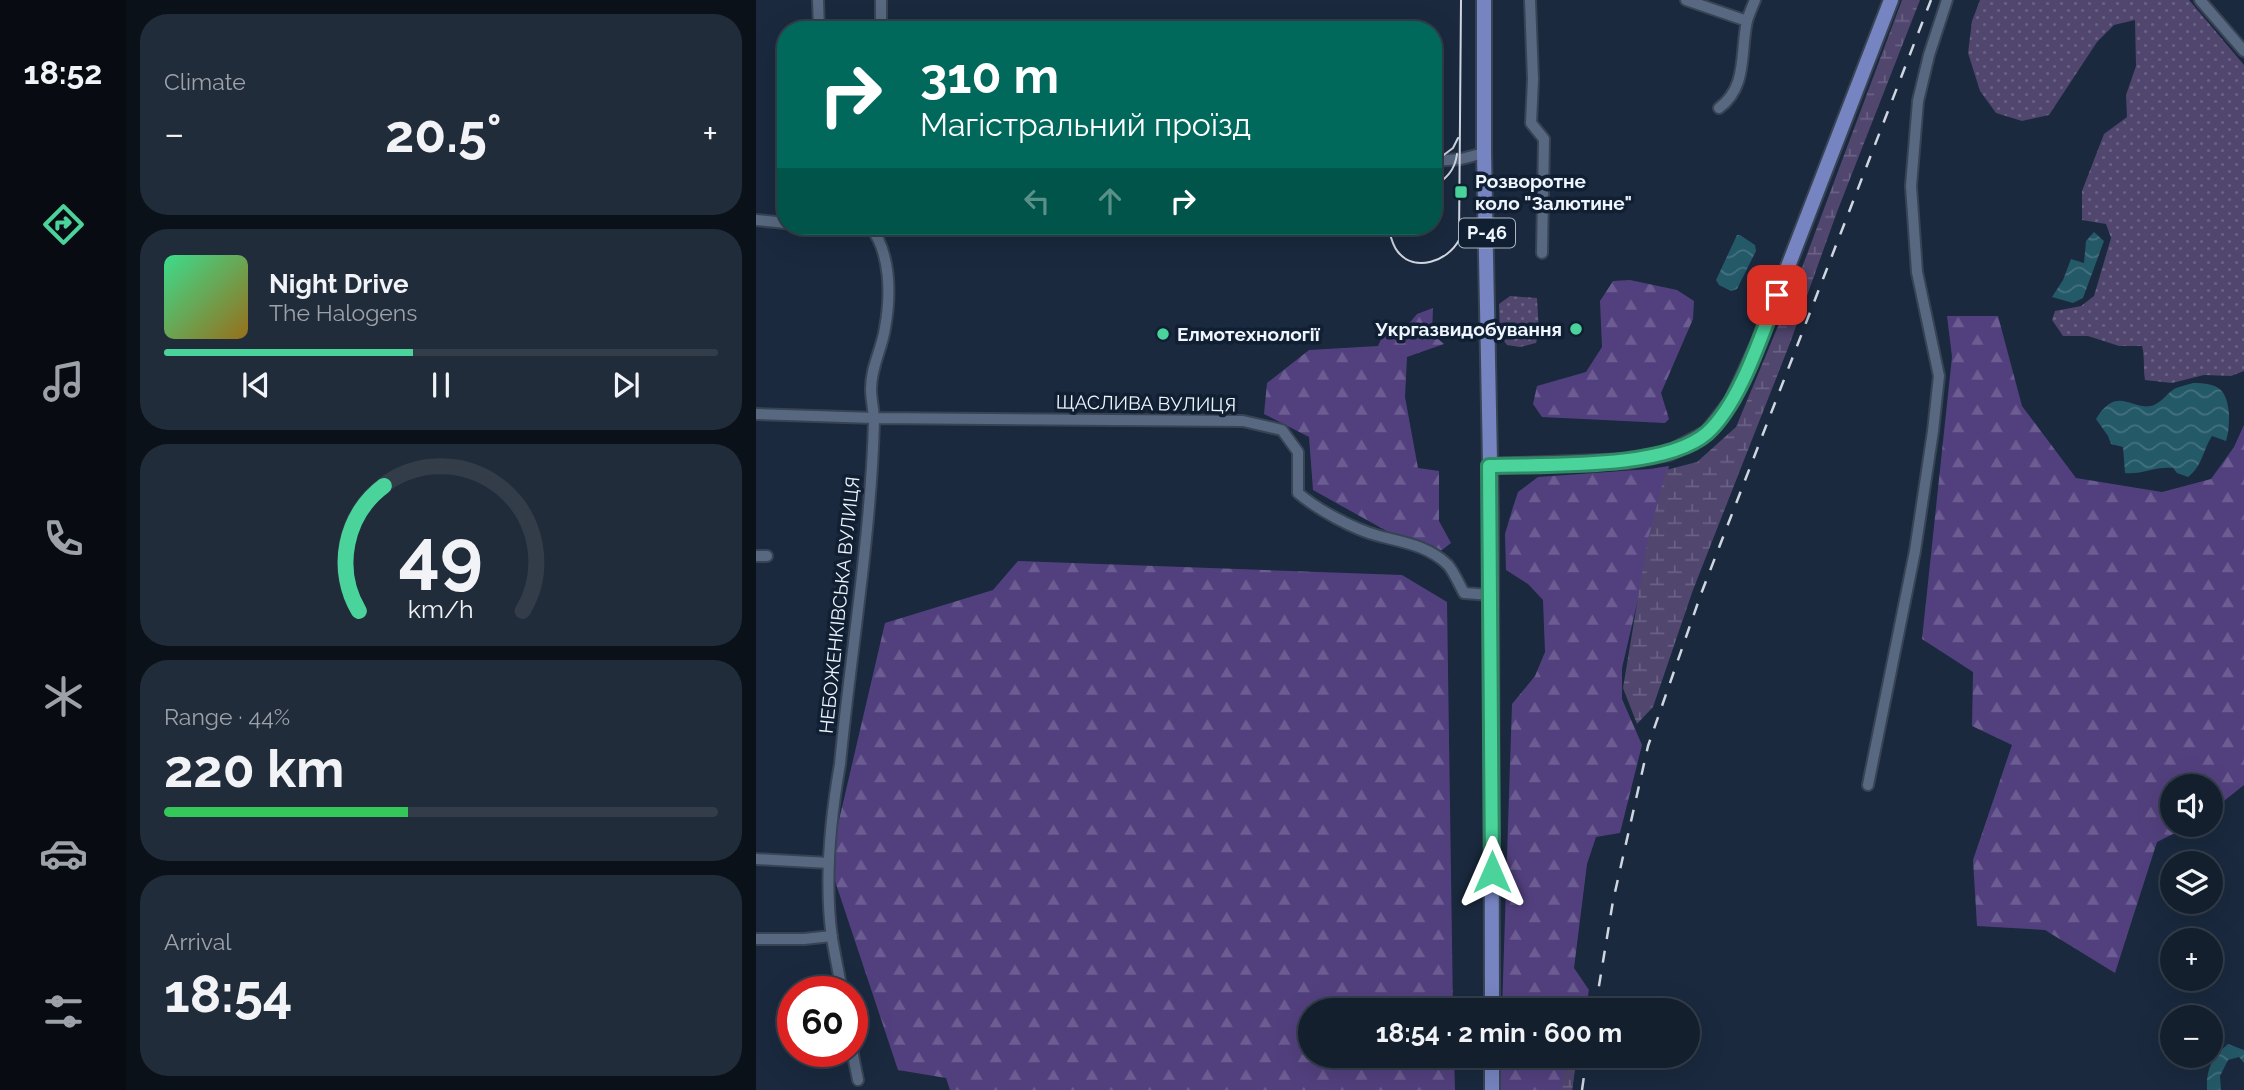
<!DOCTYPE html>
<meta charset="utf-8">
<style>
body{margin:0;font-family:Raleway,sans-serif;background:#212c3a;color:#f1f3f6;height:100vh;display:flex;flex-direction:column;font-size:26px;white-space:nowrap}
*{box-sizing:border-box;margin:0}
p{font-size:23px;color:#9da2aa}
.icon{flex:none;width:38px;height:38px;fill:none;stroke:currentColor;stroke-width:2;stroke-linecap:round;stroke-linejoin:round}
.map{position:relative;flex:1;overflow:hidden}
.panel{display:flex;flex-direction:column;gap:14px;padding:14px;background:#0b1119;width:630px}
.panel>*{flex:none}
.banner{position:absolute;left:21px;top:21px;width:665px;height:214px;border-radius:28px;box-shadow:0 7px 28px #0002,0 0 0 2px #333d4a;background:#00695c;color:#fff;overflow:hidden}
.fabs{position:absolute;left:1404px;top:774px;display:grid;gap:14px}
.fabs a{display:grid;place-items:center;width:63px;height:63px;border-radius:50%;background:#141f2e;box-shadow:0 7px 28px #0002,0 0 0 2px #333d4a;font-size:35px}
.speed{position:absolute;left:21px;top:976px;display:flex;gap:14px;font-size:35px;font-weight:700;text-align:center}
.speed>*{display:grid;place-content:center;width:91px;height:91px;border-radius:50%;background:#141f2e;box-shadow:0 7px 28px #0002,0 0 0 2px #333d4a;line-height:1}
.speed .limit{border:10px solid #d22;background:#fff;color:#111}
.pin{position:absolute;display:grid;place-items:center;width:60px;height:60px;color:#fff;margin:-30px;border-radius:14px;box-shadow:0 4px 10px #0006}
.me{position:absolute;width:77px;margin:-38px;rotate:0deg;stroke-linejoin:round;filter:drop-shadow(0 0 5px #0008)}
.turn{display:flex;align-items:center;gap:24px;height:147px;padding:0 28px;font-size:32px}
.turn .icon{width:91px;height:91px;stroke-width:2.5}
.turn b{display:block;font-size:49px;line-height:60px}
.lanes{display:flex;align-items:center;height:66px;padding:0 28px;background:#0003;justify-content:center;gap:35px;direction:ltr}
.lanes .off{opacity:.35}
.big{font-size:52px;font-weight:700;line-height:1.1}
.panel .tile{flex:1;display:flex;flex-direction:column;justify-content:center;gap:10px;min-width:0;padding:0 24px;border-radius:28px;background:#212c3a}
.panel .dial{align-items:center;gap:0}
.dial svg{height:182px;overflow:visible;fill:none;stroke:#333d4a;stroke-width:7;stroke-linecap:round;text-anchor:middle}
.dial text{fill:#f1f3f6;stroke:none}
.song{display:flex;align-items:center;gap:21px}
.cover{width:84px;height:84px;border-radius:10px;background:linear-gradient(135deg,hsl(150 70% 55%),hsl(40 70% 35%))}
.played{height:7px;border-radius:4px;background:linear-gradient(90deg,#4ad49c 45%,#333d4a 45%)}
.keys{display:flex;justify-content:space-around;direction:ltr}
.heat{display:flex;justify-content:space-between;align-items:center;font-size:38px;direction:ltr}
.charge{height:10px;border-radius:5px;background:linear-gradient(90deg,#34c759 44%,#333d4a 0)}
.trip{position:absolute;left:542px;top:998px;width:402px;height:70px;border-radius:35px;background:#141f2e;box-shadow:0 7px 28px #0002,0 0 0 2px #333d4a;font-weight:700;line-height:70px;text-align:center}
main{display:flex;flex:1;min-height:0}
.dock{display:flex;flex-direction:column;width:126px;justify-content:space-around;align-items:center;background:#080c12;color:#9da2aa}
.dock .icon{width:49px;height:49px}
.dock .selected{color:#4ad49c}
.dock b{font-size:32px;color:#f1f3f6}
.map>svg:first-child{display:block}
.grass{fill:url(#grass-dots)}
.forest{fill:url(#forest-firs)}
.wetland{fill:url(#wetland-marsh)}
.water{fill:url(#water-waves)}
.lines{fill:none;stroke-linecap:round;stroke-linejoin:round}
.minor-casing{stroke:#384354;stroke-width:14}
.major-casing{stroke:#384354;stroke-width:18}
.minor{stroke:#576880;stroke-width:10}
.major{stroke:#7684c1;stroke-width:14}
.tram{stroke:#cfd6e1;stroke-width:2}
.rail{stroke:#cfd6e1;stroke-width:2.5;stroke-dasharray:12 12;stroke-linecap:butt}
.route-casing{stroke:#308a65;stroke-width:18}
.route{stroke:#4ad49c;stroke-width:12}
.poi-dot{fill:#4ad49c;stroke:#111f33;stroke-width:2.5}
.labels{text-anchor:middle;stroke-width:7;stroke-linejoin:round;paint-order:stroke}
.shield{fill:#111f33;stroke:#acb5c1;stroke-width:2}
.shield-label{font-size:18px;font-weight:bold;fill:#eff5fe}
.poi-label{font-size:19px;font-weight:bold;fill:#eff5fe;stroke:#111f33;text-anchor:start}
.street-label{font-size:19px;fill:#eff5fe;stroke:#111f33}
</style>
<main>
<nav class="dock">
<b>18:52</b>
<svg class="icon selected" aria-label="directions" viewBox="0 0 24 24"><path d="M12 3l9 9-9 9-9-9zM9 14v-3h6M13 9l2 2-2 2"/></svg>
<svg class="icon" aria-label="music" viewBox="0 0 24 24"><path d="M9 18V5l10-2v13"/><circle cx="6" cy="18" r="3"/><circle cx="16" cy="16" r="3"/></svg>
<svg class="icon" aria-label="phone" viewBox="0 0 24 24"><path d="M5 4h4l2 5-3 2q2 4 5 5l2-3 5 2v4C11 20 4 13 5 4z"/></svg>
<svg class="icon" aria-label="climate" viewBox="0 0 24 24"><path d="M12 3v18M4 7l16 10M4 17L20 7"/></svg>
<svg class="icon" aria-label="car" viewBox="0 0 24 24"><path d="M5 17H2v-5l4-1 3-4h7l3 4 3 1v5h-3M9 17h6M6 11h13"/><circle cx="7" cy="17" r="2"/><circle cx="17" cy="17" r="2"/></svg>
<svg class="icon" aria-label="filters" viewBox="0 0 24 24"><path d="M4 7h16M4 17h16"/><circle cx="9" cy="7" r="2"/><circle cx="15" cy="17" r="2"/></svg>
</nav>
<section class="panel">
<div class="tile"><p>Climate</p>
<div class="heat"><a>−</a><b class="big">20.5°</b><a>+</a></div>
</div>
<div class="tile">
<div class="song"><i class="cover"></i><div><b>Night Drive</b><p>The Halogens</p></div></div>
<div class="played"></div>
<div class="keys"><svg class="icon" aria-label="previous" viewBox="0 0 24 24"><path d="M18 5L8 12l10 7zM5 5v14"/></svg><svg class="icon" aria-label="pause" viewBox="0 0 24 24"><path d="M8 5v14M16 5v14"/></svg><svg class="icon" aria-label="next" viewBox="0 0 24 24"><path d="M6 5l10 7-10 7zM19 5v14"/></svg></div>
</div>
<div class="tile dial"><svg viewBox="0 0 100 80">
<path d="M14 69A42 42 0 1 1 86 69"/>
<path d="M14 69A42 42 0 0 1 25 14" stroke="#4ad49c"/>
<text x="50" y="56" font-size="32" font-weight="700">49</text>
<text x="50" y="72" font-size="11">km/h</text>
</svg></div>
<div class="tile"><p>Range · 44%</p><b class="big">220 km</b><div class="charge"></div></div>
<div class="tile"><p>Arrival</p><b class="big">18:54</b></div>
</section>
<div class="map">
<svg width="1488" height="1090" viewBox="0 0 1488 1090">
<defs>
<pattern id="grass-dots" width="8" height="8" patternUnits="userSpaceOnUse" patternTransform="scale(1.75)"><rect width="8" height="8" fill="#50466e"/><path d="M2 2h.1M6 6h.1" fill="none" stroke="#6a6184" stroke-width="1.8" stroke-linecap="round"/></pattern>
<pattern id="forest-firs" width="22" height="20" patternUnits="userSpaceOnUse" patternTransform="scale(1.75)"><rect width="22" height="20" fill="#52407e"/><path d="M5 1l3.5 6h-7zM16 11l3.5 6h-7z" fill="#6b5c91"/></pattern>
<pattern id="wetland-marsh" width="20" height="14" patternUnits="userSpaceOnUse" patternTransform="scale(1.75)"><rect width="20" height="14" fill="#50466e"/><path d="M1 5h8M5 5V1M11 12h8M15 12V8" fill="none" stroke="#6a6184"/></pattern>
<pattern id="water-waves" width="16" height="10" patternUnits="userSpaceOnUse" patternTransform="scale(1.75)"><rect width="16" height="10" fill="#245968"/><path d="M0 5q4-4 8 0t8 0" fill="none" stroke="#44717f"/></pattern>
</defs>
<rect width="100%" height="100%" fill="#1a293e"/>
<path class="grass" d="M1224,0H1433L1488,65V371L1475,376L1448,375L1416,383L1389,380C1387,368 1389,357 1386,346H1363L1332,336H1307L1296,320L1299,311L1325,306L1338,296L1355,238L1350,224L1326,220V191L1348,134L1371,117L1370,95L1380,66L1379,20L1358,25L1341,42L1293,115L1266,121L1240,113L1224,91L1212,53L1216,21Z
M754,296L781,298L783,332L780,343L764,347L751,345L744,336L743,304Z"/>
<path class="forest" d="M874,280L921,290L938,301L937,319L905,393L913,419L909,423L786,417L777,404L781,386L830,372L846,347L844,301L857,281Z
M677,308L676,334L688,344L651,357L649,397L662,468L683,471V521L695,543L686,550L663,549L557,490L553,437L508,414L511,383L553,350L622,346L629,331L651,326L661,314Z
M1191,316H1242L1266,406L1320,478L1406,492L1455,479L1478,447L1488,425V785L1454,812V786H1416V824H1437L1401,842L1359,973L1289,930L1221,926L1217,860L1256,745L1216,726L1217,672L1166,639L1196,357Z
M913,466L866,668V699L886,745L864,833L840,837L831,864L818,968L833,990L829,1010H746L756,704L779,676L789,652L787,600L772,584L750,570L749,534L757,507L762,492L782,477L894,469Z
M262,561L646,575L691,602L697,1010H555V1055H698L699,1090H194L190,1078L142,1070L73,863L129,623L237,590Z
M745,1055H821L816,1090H745Z"/>
<path class="wetland" d="M1146,0H1164L1081,212L1034,343L937,590L897,707L881,724L867,688L891,543L910,470L941,462L980,427L1044,273Z
M811,1055H821L816,1090H805Z"/>
<path class="water" d="M1338,232L1348,241L1327,298L1317,303L1296,297L1307,280L1315,259L1328,263L1330,241Z
M981,235H984L999,245L1000,251L981,289L975,291L963,285L960,280Z
M1437,383C1461,383 1471,388 1473,414C1473,424 1473,431 1470,441L1456,436C1446,452 1447,465 1432,477L1421,473L1417,468C1399,466 1386,475 1369,473L1367,447L1355,444L1352,436L1340,419C1362,383 1377,413 1398,405C1407,401 1412,392 1420,388C1425,386 1431,385 1437,383Z
M1472,1044L1488,1050V1063L1483,1057L1472,1060L1464,1076L1465,1090H1451C1450,1069 1456,1057 1472,1044Z"/>
<g class="lines">
<defs>
<path id="minor" d="M62,0L63,30
M774,0L777,79L775,123L788,139L786,253
M930,0L991,21
M1444,0L1488,51
M125,30V0
M963,108C992,87 984,52 991,21C993,14 996,7 999,0
M677,161L705,159L728,153
M0,220L30,223
M0,414L118,418L487,421L526,430L542,452V493C562,510 597,529 623,536C647,542 673,546 692,565C698,572 703,584 708,593L735,595
M0,556H11
M1112,785L1159,551L1177,431L1183,376L1161,272L1155,186L1162,101L1173,55L1191,0
M0,859L73,863
M0,939H48L76,936
M86,992C83,974 79,956 76,938C68,881 74,821 84,764C95,650 115,536 118,421C118,410 115,400 115,389C115,366 126,349 129,328C135,295 135,253 114,226
M96,1050L102,1080"/>
<path id="major" d="M728,0V153L735,513L736,1010
M733,466L872,461L913,453L951,433L976,401L1002,344L1135,0
M736,1055V1090"/>
</defs>
<use href="#minor" class="minor-casing"/>
<use href="#major" class="major-casing"/>
<use href="#minor" class="minor"/>
<use href="#major" class="major"/>
<path class="tram" d="M677,163L697,148L702,138
M677,188C690,178 699,171 701,154
M632,226C634,234 636,245 642,252C659,273 692,261 703,240L705,0"/>
<path class="rail" d="M839,1010L857,901L892,746L945,594L1175,0
M826,1090L831,1055"/>
</g>
<g class="lines">
<defs>
<path id="route" d="M736,872L733,466C789,464 909,470 951,433C984,403 1005,336 1021,295"/>
</defs>
<use href="#route" class="route-casing"/>
<use href="#route" class="route"/>
</g>
<g class="poi-dot">
<rect x="698" y="185" width="14" height="14" rx="3.5"/>
<circle cx="820" cy="329" r="7"/>
<circle cx="407" cy="334" r="7"/>
</g>
<g class="labels">
<rect class="shield" x="703" y="218.5" width="56" height="29" rx="5"/>
<g class="shield-label">
<text x="731" y="239">Р-46</text>
</g>
<g class="poi-label">
<text x="719" y="188">Розворотне<tspan x="719" dy="22">коло "Залютине"</tspan></text>
<text x="806" y="336" text-anchor="end">Укргазвидобування</text>
<text x="421" y="341">Елмотехнології</text>
</g>
<g class="street-label">
<text transform="translate(390 403) rotate(1)" y="7">ЩАСЛИВА ВУЛИЦЯ</text>
<text transform="translate(83 605) rotate(-84)" y="7">НЕБОЖЕНКІВСЬКА ВУЛИЦЯ</text>
</g>
</g>
</svg>
<div class="fabs">
<a><svg class="icon" aria-label="sound" viewBox="0 0 24 24"><path d="M4 9h4l5-4v14l-5-4H4zM17 9q2 3 0 6"/></svg></a>
<a><svg class="icon" aria-label="layers" viewBox="0 0 24 24"><path d="M12 4l9 5-9 5-9-5zM3 14l9 5 9-5"/></svg></a>
<a>+</a>
<a>−</a>
</div>
<div class="speed"><div class="limit">60</div></div>
<div class="pin" style="left:1021px;top:295px;background:#d93025"><svg class="icon" aria-label="arrive" viewBox="0 0 24 24"><path d="M6 21V4h12l-3 4 3 4H6"/></svg></div>
<svg class="me" style="left:736px;top:872px" viewBox="-20 -20 40 40"><path d="M0-17L14 15 0 8-14 15z" fill="#4ad49c" stroke="#fff" stroke-width="4"/></svg>
<div class="trip">18:54 · 2 min · 600 m</div>
<div class="banner">
<div class="turn"><svg class="icon" aria-label="right" viewBox="0 0 24 24"><path d="M7 20v-9h11M14 6l5 5-5 5"/></svg><div><b>310 m</b>Магістральний проїзд</div></div>
<div class="lanes"><svg class="icon off" aria-label="left" viewBox="0 0 24 24"><path d="M17 20v-9H6M10 6l-5 5 5 5"/></svg><svg class="icon off" aria-label="ahead" viewBox="0 0 24 24"><path d="M12 20V5M6 11l6-6 6 6"/></svg><svg class="icon" aria-label="right" viewBox="0 0 24 24"><path d="M7 20v-9h11M14 6l5 5-5 5"/></svg></div>
</div>
</div>
</main>
